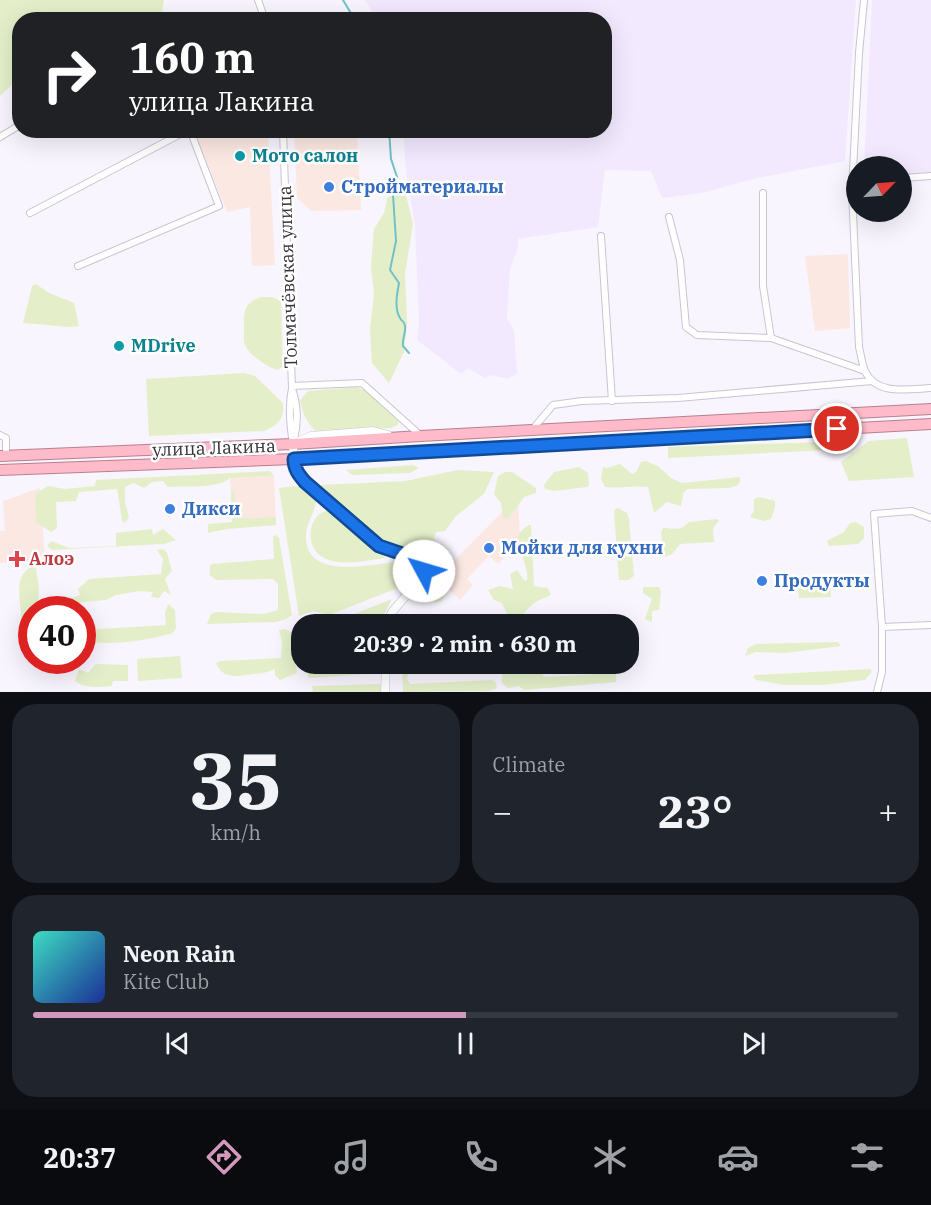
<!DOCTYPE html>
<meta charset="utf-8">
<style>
body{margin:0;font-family:"IBM Plex Serif",serif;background:#20242c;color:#f1f3f6;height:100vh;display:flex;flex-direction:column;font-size:22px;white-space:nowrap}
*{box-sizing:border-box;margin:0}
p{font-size:20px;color:#9ea1a6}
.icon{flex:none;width:33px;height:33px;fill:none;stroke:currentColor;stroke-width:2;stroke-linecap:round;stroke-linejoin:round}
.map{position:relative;height:692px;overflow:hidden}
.panel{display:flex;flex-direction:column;gap:12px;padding:12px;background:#0d0f14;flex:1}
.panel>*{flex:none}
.guide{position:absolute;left:12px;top:12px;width:600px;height:126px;border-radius:24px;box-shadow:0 6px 24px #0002;background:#202124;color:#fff;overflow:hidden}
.needle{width:39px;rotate:65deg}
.fabs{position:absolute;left:846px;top:156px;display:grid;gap:12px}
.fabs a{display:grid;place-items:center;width:66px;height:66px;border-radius:50%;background:#171b24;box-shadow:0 6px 24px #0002;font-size:30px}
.speed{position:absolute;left:18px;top:596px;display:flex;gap:12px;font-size:30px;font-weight:700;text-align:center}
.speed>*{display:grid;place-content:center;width:78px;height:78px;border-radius:50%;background:#171b24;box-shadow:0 6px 24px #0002;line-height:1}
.speed .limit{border:9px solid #d22;background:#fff;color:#111}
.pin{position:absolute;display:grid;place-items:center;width:51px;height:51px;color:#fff;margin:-26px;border:3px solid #fff;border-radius:50%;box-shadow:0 2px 6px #0007}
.me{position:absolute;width:66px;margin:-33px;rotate:309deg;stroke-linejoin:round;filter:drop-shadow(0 0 4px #0008)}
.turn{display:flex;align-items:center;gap:21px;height:126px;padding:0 18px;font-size:27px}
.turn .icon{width:78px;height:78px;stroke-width:2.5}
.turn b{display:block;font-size:42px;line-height:51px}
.big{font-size:45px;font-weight:800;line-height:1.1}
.panel .card{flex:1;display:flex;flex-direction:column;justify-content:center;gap:9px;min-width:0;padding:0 21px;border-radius:24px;background:#20242c}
.panel .dial{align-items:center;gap:0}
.dial b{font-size:78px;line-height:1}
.song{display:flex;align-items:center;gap:18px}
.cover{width:72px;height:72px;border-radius:9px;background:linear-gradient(135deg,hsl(170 70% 55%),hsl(230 70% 35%))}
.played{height:6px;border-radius:3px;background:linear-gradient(90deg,#d399bb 50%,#363941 50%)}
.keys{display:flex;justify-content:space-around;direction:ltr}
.heat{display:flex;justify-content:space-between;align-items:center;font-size:33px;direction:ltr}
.panel .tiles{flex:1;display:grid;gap:12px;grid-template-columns:1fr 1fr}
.card:last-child{grid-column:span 2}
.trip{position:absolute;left:291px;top:614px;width:348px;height:60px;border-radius:24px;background:#171b24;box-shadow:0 6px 24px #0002;font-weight:800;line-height:60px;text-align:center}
.menu{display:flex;height:96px;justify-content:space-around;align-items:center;background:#090b0e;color:#9ea1a6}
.menu .icon{width:42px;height:42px}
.menu .selected{color:#d399bb}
.menu b{font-size:27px;color:#f1f3f6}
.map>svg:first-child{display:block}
.commercial{fill:#fce8e2}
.built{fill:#f2e9ff}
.green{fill:#e4efca}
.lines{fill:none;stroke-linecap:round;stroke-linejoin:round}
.stream{stroke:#72c1c8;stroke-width:2}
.minor-casing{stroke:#cac4d3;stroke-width:8}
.tertiary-casing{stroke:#cac4d3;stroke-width:9}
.trunk-casing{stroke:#b8808e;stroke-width:12}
.minor{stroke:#fff;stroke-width:6}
.tertiary{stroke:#fff;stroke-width:8}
.trunk{stroke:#ffbbca;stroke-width:10}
.route-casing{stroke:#114b97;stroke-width:15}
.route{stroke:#1a73e8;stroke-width:10}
.culture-dot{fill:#0f9aa8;stroke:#fff;stroke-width:2}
.shop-dot{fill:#3f7fe0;stroke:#fff;stroke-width:2}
.health-dot{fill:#e0444e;stroke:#fff;stroke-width:2}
.labels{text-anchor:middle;stroke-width:5;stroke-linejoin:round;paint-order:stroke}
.culture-label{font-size:18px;font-weight:bold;fill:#0d838f;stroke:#fff;text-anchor:start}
.shop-label{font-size:18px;font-weight:bold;fill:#366cbe;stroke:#fff;text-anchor:start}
.street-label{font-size:18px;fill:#353339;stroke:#fff}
.health-label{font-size:18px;font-weight:bold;fill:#be3a42;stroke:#fff;text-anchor:start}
</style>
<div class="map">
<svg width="931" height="692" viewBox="0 0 931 692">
<rect width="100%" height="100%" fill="#f8f5fe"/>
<path class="commercial" d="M209,130L268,131L275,265L252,266L250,207L227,212L195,133Z
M294,131H357L361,210L311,211L297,198Z
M848,254L850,328L815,331L805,256Z
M274,476L276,525L233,528L230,478Z
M40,488L45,561L0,563V531H5L3,501Z
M518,496L520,542L498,564L489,556L467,579L473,585L460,600L437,578Z"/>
<path class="built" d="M365,0H856L845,161L753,179L702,193L662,198L651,171L605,170L598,227L518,239V248L510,269L507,318L514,330L517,373L508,379L490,375L485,378L468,368L461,374L417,340L419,322L415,225L406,172L403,131L604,130V20L377,19Z
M872,0H931V179L903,182L902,199V166H864Z"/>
<path class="green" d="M0,0H164L161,19L20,20L19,78L0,96Z
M403,183L413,224L405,274L407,323L404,352L389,383L372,363L370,330L374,293L371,267L374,229L384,213L387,199L394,186Z
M36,284L49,293L74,303L79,326L70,327L23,323L32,286Z
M261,297H272L281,301L283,366L278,370C267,367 250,356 245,345C243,341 244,335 244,331C244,313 242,304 261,297Z
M244,373L255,376L283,403C284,420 279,424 264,431L149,436L146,379Z
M357,387L366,391L398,421V425L391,428L315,431C307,422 302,413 300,400L308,391Z
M907,438L914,477L849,481L841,462L869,441Z
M850,441V449L668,458V447Z
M646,461L658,466L671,478L682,483L740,477V481L738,485L729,488L687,489L683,494L681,506L667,502L654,513L648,487C633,485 620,489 605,487L601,479L603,467L607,468L620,464L632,474L636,472L641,462Z
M413,465L419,468L410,473L352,475L346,470Z
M579,467L588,473L589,485L587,487L554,491L545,489L544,485L554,472Z
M458,470L494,472L484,494L456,516L445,531L436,532L434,538L436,542L426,553L405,549L372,535L317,485L405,481Z
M270,471L274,476L230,478C218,489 185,486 168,487L163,481L152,482L144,488L134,483L125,487V501L129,518L124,523L122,520L117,489L79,492L76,501L56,502L57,528L51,532L36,522L35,494L48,486L65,489L95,486L96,480Z
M505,472H512L536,488V493L524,497L508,519L503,518L501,503L494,494L498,476Z
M294,486C306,487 311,492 316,502C314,514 305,526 306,538C307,581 374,564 401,561L411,563L416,568V574L403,586L329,615L313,611L299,616L279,488Z
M231,491L234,492L238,519L276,517V525L227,529L208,533V524L232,522Z
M759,497L775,501V507L771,519L764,521L750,517L754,511V499Z
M618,508L627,513L629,519L634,576L628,580H619L614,513L615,509Z
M328,510L386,558C368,560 341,567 324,558C304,548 307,515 328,510Z
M717,519L719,521L713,528L714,542L680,544L672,554L664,557L661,533L663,528C675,528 680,532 689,522Z
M855,522L864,527V538L858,544L829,546L827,541L844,532L850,523Z
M528,525H531L534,586L548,588L551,595C545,598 537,600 532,605C521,614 522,622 507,614L502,603L494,600L488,590L500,586L513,589L510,574L517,570L524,580L527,581C529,564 516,551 519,533Z
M152,529L153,535L163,529L176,540L164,544L52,550L47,546L51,541L69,548L116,546V533Z
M276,535L279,538L292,615L286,619L276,622L207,624L211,614L216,612L264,614L278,610V584L273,579L216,580L210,575V566L212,564L274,559L273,536Z
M163,549L167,553L172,571L165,579L171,595L164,591L159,598L151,597L153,592L140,591L116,595L106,600L74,603L68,609H53L60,602L80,595L78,589L89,579L161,574L163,559L157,550Z
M33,566L36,568L39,588L38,609H32L31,631L23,627L21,623C23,606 10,576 33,566Z
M830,581L831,597L799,598L798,582Z
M424,584L441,588L445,594L442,601L435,602L417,599L416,594L419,586Z
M643,587H659L661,592L659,610L652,611V622L645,619L652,599L643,593Z
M392,599L382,618V624H342L339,620Z
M168,604L175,610L176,628L173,633C145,641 112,646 83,641V630L166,625L165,613Z
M285,629L291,632L297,673L280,680L275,675V669C262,675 258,673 245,675C232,677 222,677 216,663L221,661L281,658L282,642L279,630Z
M838,642L841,646L786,653L756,652L745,656L748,648L756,644Z
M180,656L182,678L138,681L137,659Z
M306,663H363L369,674L308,678Z
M402,663H411L407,679L410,684L491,680L495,681L497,688L490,691L403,692Z
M502,663C518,663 535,661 544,677L600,674L603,663H616V682L524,690L519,686L508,688L502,683Z
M96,664L128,665V681H113L112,686C100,687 84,689 75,681L79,669L88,673Z
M870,669L872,672L865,680L823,685H784L756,680L753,677L755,675Z
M380,684L381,692H313L312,686Z"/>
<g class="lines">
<path class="stream" d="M343,0L355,20
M389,130L391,159L397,177L393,195L396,241L390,270L399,283C397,294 394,308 400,318C404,325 403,318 405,326C406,333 402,339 403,346L409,353"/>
<defs>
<path id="minor" d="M258,0L265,20
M864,0L859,53L852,191L859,347C861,355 862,364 865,371C876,396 909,389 931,388
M283,130L292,388C288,407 290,426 293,444
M0,137L20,125
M902,178L931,176
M763,193V286L771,338L865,371
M30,213L188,130
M669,217L680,260L686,327L697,335L771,338
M601,236L612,401
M78,266L219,206L190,130
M292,386L362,383L420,435
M292,389C298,405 298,423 294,440
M532,430L553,405L582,401L678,398L872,381
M0,435L6,438V456
M882,627L931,625
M877,692L882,672V627L874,514L912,511L931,518"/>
<path id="tertiary" d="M387,624L392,612L422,577C425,570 424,567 420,560L379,546L305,482L294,465L293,444L311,436L373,431L388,435
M385,692L386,663"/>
<path id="trunk" d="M0,456L293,444L420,436L931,409
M0,470L294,459L931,424"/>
</defs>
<use href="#minor" class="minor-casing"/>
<use href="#tertiary" class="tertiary-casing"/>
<use href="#trunk" class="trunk-casing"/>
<use href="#minor" class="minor"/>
<use href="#tertiary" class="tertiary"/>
<use href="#trunk" class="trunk"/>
</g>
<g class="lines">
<defs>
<path id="route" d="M424,571L420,560L379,546L305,482C299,475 294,469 294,459L837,429"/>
</defs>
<use href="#route" class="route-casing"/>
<use href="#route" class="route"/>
</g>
<g class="culture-dot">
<circle cx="240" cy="156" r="6"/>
<circle cx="119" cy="346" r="6"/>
</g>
<g class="shop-dot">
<circle cx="329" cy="187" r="6"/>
<circle cx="170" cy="509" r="6"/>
<circle cx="489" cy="548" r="6"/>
<circle cx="762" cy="581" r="6"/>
</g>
<path class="health-dot" d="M14 550h6v6h6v6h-6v6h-6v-6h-6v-6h6z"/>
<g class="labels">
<g class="culture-label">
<text x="252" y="162">Мото салон</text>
<text x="131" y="352">MDrive</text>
</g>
<g class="shop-label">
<text x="341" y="193">Стройматериалы</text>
<text x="182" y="515">Дикси</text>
<text x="501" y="554">Мойки для кухни</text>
<text x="774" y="587">Продукты</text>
</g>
<g class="street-label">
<text transform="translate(288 277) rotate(-92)" y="6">Толмачёвская улица</text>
<text transform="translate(214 448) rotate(-2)" y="6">улица Лакина</text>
</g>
<g class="health-label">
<text x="29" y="565">Алоэ</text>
</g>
</g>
</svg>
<div class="fabs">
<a><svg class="needle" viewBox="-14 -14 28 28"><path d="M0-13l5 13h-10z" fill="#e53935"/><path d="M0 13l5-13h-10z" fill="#9ea1a6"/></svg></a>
</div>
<div class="speed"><div class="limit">40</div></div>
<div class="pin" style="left:837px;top:429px;background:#d93025"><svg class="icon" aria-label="arrive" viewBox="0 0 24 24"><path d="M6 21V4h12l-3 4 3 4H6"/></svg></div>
<svg class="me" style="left:424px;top:571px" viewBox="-20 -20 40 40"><circle r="19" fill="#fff"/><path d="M0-13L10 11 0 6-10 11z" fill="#1a73e8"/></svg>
<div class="trip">20:39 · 2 min · 630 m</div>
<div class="guide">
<div class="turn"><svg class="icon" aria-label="right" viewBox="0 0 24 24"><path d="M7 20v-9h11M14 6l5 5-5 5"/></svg><div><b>160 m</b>улица Лакина</div></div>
</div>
</div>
<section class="panel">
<div class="tiles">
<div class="card dial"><b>35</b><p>km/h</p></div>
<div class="card"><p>Climate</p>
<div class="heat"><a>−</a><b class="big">23°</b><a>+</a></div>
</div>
<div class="card">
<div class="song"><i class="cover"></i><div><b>Neon Rain</b><p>Kite Club</p></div></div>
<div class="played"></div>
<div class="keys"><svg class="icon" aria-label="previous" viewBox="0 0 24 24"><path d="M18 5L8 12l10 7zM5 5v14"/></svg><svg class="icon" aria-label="pause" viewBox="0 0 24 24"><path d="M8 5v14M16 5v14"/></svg><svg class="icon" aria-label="next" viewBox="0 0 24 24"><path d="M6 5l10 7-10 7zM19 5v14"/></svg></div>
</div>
</div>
</section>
<nav class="menu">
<b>20:37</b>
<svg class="icon selected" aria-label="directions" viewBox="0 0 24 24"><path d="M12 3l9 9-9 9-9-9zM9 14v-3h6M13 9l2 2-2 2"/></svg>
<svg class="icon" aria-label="music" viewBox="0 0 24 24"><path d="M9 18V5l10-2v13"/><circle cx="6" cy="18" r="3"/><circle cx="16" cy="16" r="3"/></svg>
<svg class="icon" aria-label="phone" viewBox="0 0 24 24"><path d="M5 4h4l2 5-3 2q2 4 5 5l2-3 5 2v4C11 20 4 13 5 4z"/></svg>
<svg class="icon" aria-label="climate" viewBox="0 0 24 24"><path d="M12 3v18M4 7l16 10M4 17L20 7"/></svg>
<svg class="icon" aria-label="car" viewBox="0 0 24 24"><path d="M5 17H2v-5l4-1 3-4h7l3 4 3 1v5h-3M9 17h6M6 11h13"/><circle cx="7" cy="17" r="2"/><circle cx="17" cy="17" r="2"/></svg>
<svg class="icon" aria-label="filters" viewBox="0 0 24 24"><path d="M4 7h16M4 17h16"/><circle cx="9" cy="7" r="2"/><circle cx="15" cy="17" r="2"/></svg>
</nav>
